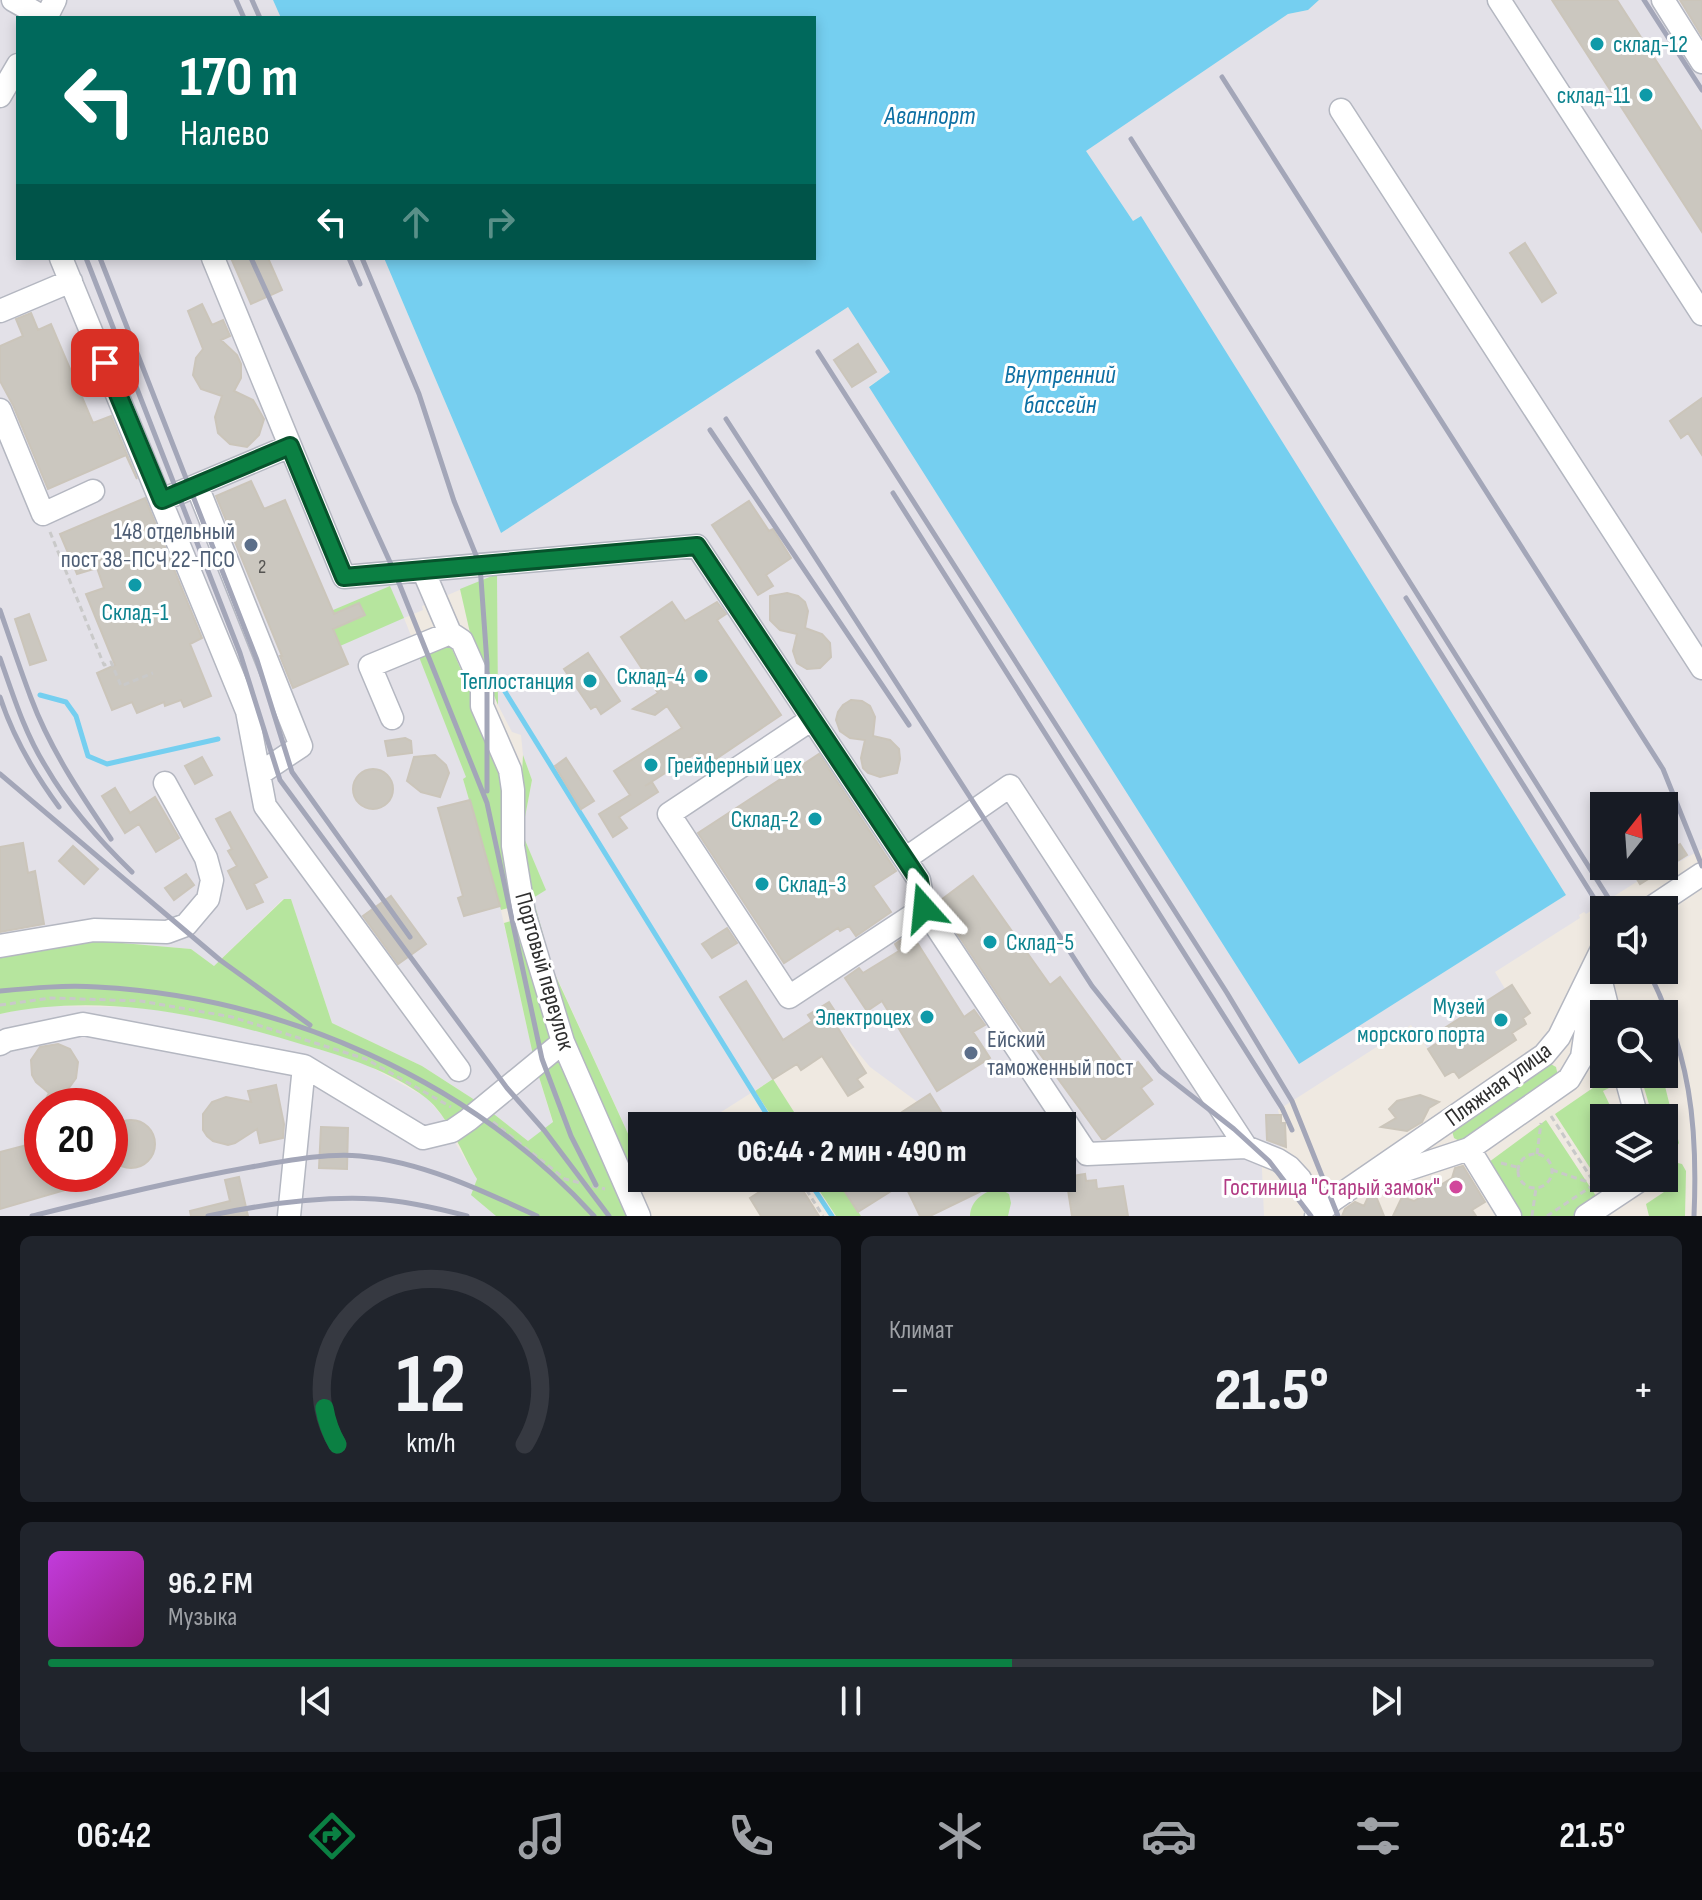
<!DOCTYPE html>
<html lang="ru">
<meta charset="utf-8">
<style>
body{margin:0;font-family:"Sofia Sans Condensed",sans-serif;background:#20242c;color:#f1f3f6;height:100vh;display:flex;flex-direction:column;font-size:30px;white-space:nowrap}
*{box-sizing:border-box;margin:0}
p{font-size:26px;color:#9ea1a6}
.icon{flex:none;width:44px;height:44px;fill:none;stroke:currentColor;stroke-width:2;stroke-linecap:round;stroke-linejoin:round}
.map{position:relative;height:1216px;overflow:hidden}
.side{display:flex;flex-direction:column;gap:20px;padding:20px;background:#0d0f14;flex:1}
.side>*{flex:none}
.banner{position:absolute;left:16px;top:16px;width:800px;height:244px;border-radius:0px;box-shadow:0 4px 12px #0003;background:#00695c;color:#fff;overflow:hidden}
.needle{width:52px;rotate:17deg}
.buttons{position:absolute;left:1590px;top:792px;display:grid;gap:16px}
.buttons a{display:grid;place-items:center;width:88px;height:88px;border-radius:0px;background:#171b24;box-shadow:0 4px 12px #0003;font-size:40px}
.speed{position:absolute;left:24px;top:1088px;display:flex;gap:16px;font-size:40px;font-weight:700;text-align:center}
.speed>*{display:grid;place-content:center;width:104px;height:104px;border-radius:50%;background:#171b24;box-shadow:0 4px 12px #0003;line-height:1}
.speed .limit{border:12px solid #d22;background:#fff;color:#111}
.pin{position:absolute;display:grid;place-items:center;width:68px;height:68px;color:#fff;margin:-34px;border-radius:16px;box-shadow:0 4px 12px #0006}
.me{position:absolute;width:88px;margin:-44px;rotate:342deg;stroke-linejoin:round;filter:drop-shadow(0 0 6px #0008)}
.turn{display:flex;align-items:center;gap:28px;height:168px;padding:0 32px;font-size:36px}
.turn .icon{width:104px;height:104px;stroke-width:2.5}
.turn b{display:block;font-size:56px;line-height:68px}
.lanes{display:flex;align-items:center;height:76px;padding:0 32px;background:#0003;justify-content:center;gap:40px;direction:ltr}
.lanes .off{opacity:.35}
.big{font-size:60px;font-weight:800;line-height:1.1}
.side .widget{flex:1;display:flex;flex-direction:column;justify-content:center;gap:12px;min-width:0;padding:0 28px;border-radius:12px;background:#20242c}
.side .dial{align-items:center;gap:0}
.dial svg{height:208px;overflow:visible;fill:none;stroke:#363941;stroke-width:7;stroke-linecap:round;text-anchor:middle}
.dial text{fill:#f1f3f6;stroke:none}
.song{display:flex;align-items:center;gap:24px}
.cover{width:96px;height:96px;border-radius:12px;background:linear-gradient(135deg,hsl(290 70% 55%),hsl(310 70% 35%))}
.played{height:8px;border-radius:4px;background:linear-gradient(90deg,#0b8043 60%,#363941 60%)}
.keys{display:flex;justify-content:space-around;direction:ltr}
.heat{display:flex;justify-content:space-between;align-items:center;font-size:44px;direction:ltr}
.side .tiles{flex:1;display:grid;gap:20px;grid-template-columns:1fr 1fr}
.widget:last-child{grid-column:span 2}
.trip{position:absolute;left:628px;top:1112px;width:448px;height:80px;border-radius:0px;background:#171b24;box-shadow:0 4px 12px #0003;font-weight:800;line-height:80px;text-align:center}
.tab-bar{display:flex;height:128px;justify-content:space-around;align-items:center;background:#090b0e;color:#9ea1a6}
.tab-bar .icon{width:56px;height:56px}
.tab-bar .selected{color:#0b8043}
.tab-bar b{font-size:36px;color:#f1f3f6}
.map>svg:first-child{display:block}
.industrial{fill:#e3e1e8;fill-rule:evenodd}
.green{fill:#b6e59e}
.water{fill:#75cff0}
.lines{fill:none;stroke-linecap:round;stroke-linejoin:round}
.stream{stroke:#75cff0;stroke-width:5}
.building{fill:#cbc7bf;stroke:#cbc5ba;stroke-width:2}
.minor-casing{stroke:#b4b7c1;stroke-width:25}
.path{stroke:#c9c9c9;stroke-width:3;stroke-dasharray:6 4;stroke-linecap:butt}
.minor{stroke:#fff;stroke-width:22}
.rail{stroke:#a3a6b8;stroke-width:5}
.route-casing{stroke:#07532c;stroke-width:20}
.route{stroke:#0b8043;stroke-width:14}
.culture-dot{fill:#0f9aa8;stroke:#fff;stroke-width:3}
.service-dot{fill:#5c6f8a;stroke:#fff;stroke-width:3}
.hotel-dot{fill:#d1479c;stroke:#fff;stroke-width:3}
.labels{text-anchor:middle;stroke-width:6;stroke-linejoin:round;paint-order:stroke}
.number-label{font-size:20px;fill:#555452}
.culture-label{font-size:24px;fill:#0d838f;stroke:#fff;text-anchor:end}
.service-label{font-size:24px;fill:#4e5e75;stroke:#fff;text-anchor:end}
.street-label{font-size:24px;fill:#2e2e2e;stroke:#fff}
.hotel-label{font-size:24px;fill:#b23c85;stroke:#fff;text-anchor:end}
.water-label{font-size:26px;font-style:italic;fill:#0d6fa3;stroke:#fff}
</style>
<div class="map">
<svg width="1702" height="1216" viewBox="0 0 1702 1216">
<rect width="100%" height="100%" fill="#efe9e1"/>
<path class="industrial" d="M0,0H273L281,18H18V258H384L501,533L848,307L891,372L869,386L1300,1063L1566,895L1140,216L1133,221L1085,151L1288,14L1308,10L1319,0H1702V849L1640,884L1638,881L1586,914L1584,912L1579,915L1580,918L1495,972L1505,989L1444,1029L1448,1036L1428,1049L1411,1025L1278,1110L1281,1122L1285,1123L1286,1147H1261L1264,1216H861L858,1212L911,1178H1062V1126H950L938,1107L931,1112L870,1067L836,1026L767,1069L773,1079L699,1126H642L641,1162L553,969L532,898L545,889L522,833L532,780L523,755L521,735L512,732L498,705L497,574L422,606L423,610L404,618L467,778L463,779L500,906L535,1064L553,1123L528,1141L481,1104L422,1066L332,1023L291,899H283L214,966L191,949L99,941L0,956ZM1604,806H1664V866H1604Z
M37,1006L140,1007L230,1022L364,1063L427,1098L449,1124L456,1144L477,1179L472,1195L496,1216H0V1014ZM42,1106H110V1174H42Z"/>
<path class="green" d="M497,574L498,705L473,646L460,589Z
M390,586L404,618L340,646L326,613Z
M450,644L502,765L501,840L515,906L501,910L463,779L466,777L419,657Z
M523,755L532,780L522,833L546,890L533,898L553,970L641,1162L628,1170L569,1031L532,918L519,831Z
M284,899H291L332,1023L422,1066L481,1104L528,1141L553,1122L535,1064L504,923L518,919L634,1216H496L471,1195L477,1179C462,1154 448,1115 426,1098C391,1071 346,1057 304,1045C206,1015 103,992 0,1014V956L99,941L191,949L214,966Z
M1549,1063L1556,1067L1558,1076L1461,1142L1454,1138L1452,1131Z
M1640,1074H1662L1679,1143L1673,1153L1664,1151V1118H1653Z
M773,1079L803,1126H778L755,1091Z
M1600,1083L1606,1084L1609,1088L1603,1091L1616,1118H1604V1178H1632L1607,1194L1555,1114Z
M1546,1120L1598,1199L1573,1216H1517L1489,1162Z
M1674,1162L1682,1164L1686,1171L1685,1216H1649L1646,1204L1664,1192V1167Z
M811,1178H836L861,1216H836Z
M999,1188L1009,1194L1011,1203L1008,1216H970C971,1200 983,1192 999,1188Z"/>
<path class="water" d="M273,0H1319L1308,10L1288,14L1086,151L1133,221L1141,216L1566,895L1299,1064L869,387L890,372L848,307L501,533L384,258H814V18H281Z"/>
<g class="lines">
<path class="stream" d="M504,690L774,1126
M40,695L66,702L76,716L88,756L107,764L218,739
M807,1178L832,1216"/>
</g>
<path class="building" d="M1552,0H1617L1702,132V232Z
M1680,0H1702V36Z
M1525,243L1556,293L1542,302L1510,253Z
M231,258H268L282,290L251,304Z
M202,304L212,325L223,320L230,336L221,340L237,355L241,364V378L234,391L253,400L264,419L259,435L247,447L230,444L218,433L215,417L222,396L201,389L193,375L196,358L203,349L188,311Z
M31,313L38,330L51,324L93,423L111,416L137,479L126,455L48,489L13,405L0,381V346L23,336L16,319Z
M858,344L876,372L852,387L834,360Z
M1702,398V455L1688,433L1681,438L1670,421Z
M251,481L264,509L285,500L334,614L359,603L365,615L333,629L348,664L293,688L280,656H282L216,496Z
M145,498L202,638L190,644L211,696L184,707L181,700L165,706L164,702L137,713L132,702L112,710L97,673L115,665L86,594L104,588L97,568L77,574L60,534Z
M749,501L769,531L773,529L791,558L766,575L773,586L758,595L712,525Z
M787,593L798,596L805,602L808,611L805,628L822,634L830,643L831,657L820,668L807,669L797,663L793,651L797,634L780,630L770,620V596Z
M672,602L685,621L717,602L726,614L717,620L781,715L707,765L698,752L645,786L652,782L658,792L619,817L627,828L613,837L599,814L630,795L614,771L682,728L667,706L655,715L633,709L658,693L621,637Z
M29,614L46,660L30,665L15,619Z
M588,653L620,701L601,714L596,706L591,709L564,669Z
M851,700L862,701L870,706L875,717L873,736L890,740L899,749L900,759L897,773L880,777L868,773L863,768L861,758L865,740L850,738L840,731L836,720L838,712L843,705Z
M405,738L411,741L412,753L388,756L385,741Z
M819,754L896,871L873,886L891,912L856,936L849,926L840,931L838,928L784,963L698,833Z
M435,755L446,765L449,773L440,797L421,792L407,781L414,757Z
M202,757L212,775L195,784L185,766Z
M566,758L594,801L581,809L555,766Z
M353 789a20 20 0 1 1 40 0a20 20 0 1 1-40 0Z
M115,788L130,813L155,797L179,838L156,852L139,824L125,833L102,796Z
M470,800L500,906L464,916L458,898L463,896L438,808Z
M230,812L267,877L254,884L263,902L247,909L228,871L237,866L228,851L232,849L216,819Z
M23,843L28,873L35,871L44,924L0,932V847Z
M1680,844L1687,855L1640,884L1629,866H1664V853Z
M73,846L98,869L84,884L59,861Z
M186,874L194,885L174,900L165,888Z
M973,876L1050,985L1060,977L1128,1070L1138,1062L1152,1080L1141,1088L1153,1104L1105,1139H1102L1008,1010L937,903Z
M391,896L426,944L398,964L363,916Z
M727,928L737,943L712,958L702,944Z
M911,933L964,1017L974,1010L985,1025L973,1032L990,1058L937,1091L882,1001L867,1011L845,978L859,968L863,973L899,951L895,944Z
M746,981L783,1040L812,1021L808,1015L829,1002L842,1022L836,1025L866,1073L857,1079L863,1087L848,1096L822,1056L801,1070L797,1064L773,1079L720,997Z
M1512,985L1530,1013L1523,1018L1526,1024L1512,1033L1516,1040L1459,1078L1454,1071L1445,1076L1428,1049L1448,1036L1443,1029Z
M58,1044L70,1049L78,1062L76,1078L66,1092L90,1106H42L49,1093L36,1082L32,1075L31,1060L40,1047Z
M276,1085L284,1124L283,1138L260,1143L257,1129L235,1143L228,1145L213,1141L207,1136L203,1130V1114L212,1102L226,1097L251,1102L248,1091Z
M930,1094L950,1126H907L899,1114Z
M1420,1095L1439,1102L1429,1108L1422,1122L1407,1131L1381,1127L1396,1118L1389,1109L1397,1101Z
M1266,1115H1281V1123H1285L1286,1147L1267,1140Z
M107 1144a24 24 0 1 1 48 0a24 24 0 1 1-48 0Z
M321,1127L348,1128L347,1169L319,1168Z
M42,1141V1174H106V1178L0,1209V1152Z
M1463,1166L1485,1202L1472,1210L1476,1216H1393L1402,1197L1414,1201L1452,1178L1455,1168Z
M1085,1174L1086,1181L1096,1180L1097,1189L1123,1186L1128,1216H1072L1066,1177Z
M239,1177L248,1216H191L190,1211L230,1201L225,1180Z
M781,1178H795L819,1216H761L750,1198Z
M836,1178H1008L930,1216H920L904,1183L858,1212Z
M1370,1193L1375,1194L1384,1216H1342L1345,1209L1355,1202L1364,1206Z"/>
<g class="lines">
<defs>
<path id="minor" d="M13,0L45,18
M1499,0L1702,314
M1663,0L1702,62
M46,18L55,0
M0,96L18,65
M1341,110L1702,668
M61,258L247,711L265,806L459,1070
M213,258L344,577L697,546L919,880L924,908L1087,1154L1246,1147L1278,1160L1289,1167L1300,1179L1319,1213
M0,311L71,281
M0,410L43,514L93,491
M197,486L301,746L259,774
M162,500L290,446
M423,570L450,633
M450,633L462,641L482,686V706L510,770L513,790V846L524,913L563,1042L639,1216
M392,718L370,666L450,633
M812,719L669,814L789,997L924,908
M905,859L1010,786L1246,1147
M1648,910L1702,874
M0,946L94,930L167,932L186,925L208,899L212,880L206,858L165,783
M1599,974L1609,1014
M0,1044L7,1040L83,1024L304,1066L289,1216
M304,1066L423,1138L452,1131L468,1120L563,1042
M1625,1074L1637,1118
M1469,1149L1510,1216
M1375,1180L1469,1149L1569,1079L1582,1057L1593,983
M1316,1216L1333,1200L1544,1055L1559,1037L1604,945
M1586,1216L1643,1178"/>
</defs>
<use href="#minor" class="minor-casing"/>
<path class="path" d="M50,532L104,665L111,662L121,686L153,673
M0,1005L51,998L141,1001L232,1017L366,1059L451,1107
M1551,1116L1597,1187
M493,1122L565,1179L605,1189
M1518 1171a17 17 0 1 1 34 0a17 17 0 1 1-34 0Z
M1537,1154L1541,1123
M1501,1163L1517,1167
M1552,1170L1594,1184
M817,1178L804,1186L823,1216
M1532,1216L1536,1188
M1547,1216L1604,1178"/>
<use href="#minor" class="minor"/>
<path class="rail" d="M236,0L244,18
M252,0L260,18
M1644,0L1702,90
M1222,77L1663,769L1702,866
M1131,139L1616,910
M86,258L240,653L280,780L507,1088L544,1130L609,1216
M100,258L257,660L292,772L410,937
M251,258L395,573L487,803L542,1059L571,1136L596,1185
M349,258L360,284
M362,258L419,394L454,501L480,565L487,663V791
M818,352L1227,993L1292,1101L1338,1216
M726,419L1092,986L1160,1071L1234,1129L1269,1161L1311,1216
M710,430L909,725
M893,493L1282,1108L1292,1130
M1406,598L1604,914
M0,610C10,639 20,669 31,698C50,749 81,795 111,839
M0,658C13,695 25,734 46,767C69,807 99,840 132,872
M0,697C13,737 34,773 59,807
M0,774L220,960L310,1025
M1648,970C1690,1054 1698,1124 1694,1216
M0,991C32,988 65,985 97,987C282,997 469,1079 594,1216
M32,1216C105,1198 177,1180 251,1167C286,1161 324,1153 360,1156C422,1162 481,1190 537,1216
M208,1216C259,1205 322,1196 375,1199C406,1201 437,1208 467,1216"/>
</g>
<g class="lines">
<defs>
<path id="route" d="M105,363L162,500L290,446L344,577L697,546L919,880L924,908"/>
</defs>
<use href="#route" class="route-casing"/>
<use href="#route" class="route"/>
</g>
<g class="culture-dot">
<circle cx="1597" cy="44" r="8"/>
<circle cx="1646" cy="95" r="8"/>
<circle cx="135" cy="585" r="8"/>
<circle cx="701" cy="676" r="8"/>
<circle cx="590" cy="681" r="8"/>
<circle cx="651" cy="765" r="8"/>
<circle cx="815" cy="819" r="8"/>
<circle cx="762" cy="884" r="8"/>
<circle cx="990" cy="942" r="8"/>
<circle cx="927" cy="1017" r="8"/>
<circle cx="1501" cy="1020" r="8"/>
</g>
<g class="service-dot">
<circle cx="251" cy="545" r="8"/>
<circle cx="971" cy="1053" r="8"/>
</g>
<circle class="hotel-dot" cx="1456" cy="1187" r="8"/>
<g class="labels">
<g class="number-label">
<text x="262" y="573">2</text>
</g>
<g class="culture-label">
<text x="1613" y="52" text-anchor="start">склад-12</text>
<text x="1630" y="103">склад-11</text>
<text x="135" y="620" text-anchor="middle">Склад-1</text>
<text x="685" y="684">Склад-4</text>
<text x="574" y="689">Теплостанция</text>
<text x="667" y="773" text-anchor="start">Грейферный цех</text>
<text x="799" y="827">Склад-2</text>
<text x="778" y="892" text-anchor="start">Склад-3</text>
<text x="1006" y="950" text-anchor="start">Склад-5</text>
<text x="1485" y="1014">Музей<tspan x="1485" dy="28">морского порта</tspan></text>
<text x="911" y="1025">Электроцех</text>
</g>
<g class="service-label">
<text x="235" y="539">148 отдельный<tspan x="235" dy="28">пост 38-ПСЧ 22-ПСО</tspan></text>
<text x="987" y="1047" text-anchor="start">Ейский<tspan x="987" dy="28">таможенный пост</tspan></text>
</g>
<g class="street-label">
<text transform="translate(545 971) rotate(74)" y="8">Портовый переулок</text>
<text transform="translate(1498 1084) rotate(-36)" y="8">Пляжная улица</text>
</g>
<g class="hotel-label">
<text x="1440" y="1195">Гостиница "Старый замок"</text>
</g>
<g class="water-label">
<text x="930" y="124">Аванпорт</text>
<text x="1060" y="383">Внутренний<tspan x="1060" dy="30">бассейн</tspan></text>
</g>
</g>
</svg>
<div class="buttons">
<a><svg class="needle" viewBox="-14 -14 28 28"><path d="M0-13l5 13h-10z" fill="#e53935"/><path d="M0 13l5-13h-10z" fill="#9ea1a6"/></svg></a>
<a><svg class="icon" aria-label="sound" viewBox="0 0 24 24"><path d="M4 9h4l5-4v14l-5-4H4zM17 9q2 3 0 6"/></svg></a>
<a><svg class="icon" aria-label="search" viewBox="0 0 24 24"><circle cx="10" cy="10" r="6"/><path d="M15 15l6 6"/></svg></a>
<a><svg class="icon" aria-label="layers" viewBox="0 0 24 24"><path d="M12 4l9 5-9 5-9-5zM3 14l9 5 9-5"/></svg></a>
</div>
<div class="speed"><div class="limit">20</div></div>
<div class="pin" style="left:105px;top:363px;background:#d93025"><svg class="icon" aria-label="arrive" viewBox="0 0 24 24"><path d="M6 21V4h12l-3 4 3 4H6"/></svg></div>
<svg class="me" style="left:924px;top:908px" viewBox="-20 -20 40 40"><path d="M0-17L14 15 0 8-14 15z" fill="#0b8043" stroke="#fff" stroke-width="4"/></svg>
<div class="trip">06:44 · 2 мин · 490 m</div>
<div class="banner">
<div class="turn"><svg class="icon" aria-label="left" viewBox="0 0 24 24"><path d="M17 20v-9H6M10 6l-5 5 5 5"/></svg><div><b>170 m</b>Налево</div></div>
<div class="lanes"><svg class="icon" aria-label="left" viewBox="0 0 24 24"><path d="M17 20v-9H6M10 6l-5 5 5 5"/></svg><svg class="icon off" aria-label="ahead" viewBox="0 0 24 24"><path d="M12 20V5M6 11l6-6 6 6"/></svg><svg class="icon off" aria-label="right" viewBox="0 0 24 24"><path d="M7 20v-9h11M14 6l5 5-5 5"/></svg></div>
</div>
</div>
<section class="side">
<div class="tiles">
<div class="widget dial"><svg viewBox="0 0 100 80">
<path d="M14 69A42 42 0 1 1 86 69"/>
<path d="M14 69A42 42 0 0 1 9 55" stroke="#0b8043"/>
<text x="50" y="56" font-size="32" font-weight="700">12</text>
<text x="50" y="72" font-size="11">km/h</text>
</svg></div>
<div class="widget"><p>Климат</p>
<div class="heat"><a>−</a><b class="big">21.5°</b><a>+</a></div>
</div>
<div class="widget">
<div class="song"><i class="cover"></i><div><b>96.2 FM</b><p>Музыка</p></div></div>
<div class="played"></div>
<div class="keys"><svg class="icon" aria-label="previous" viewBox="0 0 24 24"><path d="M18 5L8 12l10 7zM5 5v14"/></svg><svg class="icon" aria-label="pause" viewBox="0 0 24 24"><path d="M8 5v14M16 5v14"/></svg><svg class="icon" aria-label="next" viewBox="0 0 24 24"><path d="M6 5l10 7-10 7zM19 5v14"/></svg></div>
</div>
</div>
</section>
<nav class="tab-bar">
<b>06:42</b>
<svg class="icon selected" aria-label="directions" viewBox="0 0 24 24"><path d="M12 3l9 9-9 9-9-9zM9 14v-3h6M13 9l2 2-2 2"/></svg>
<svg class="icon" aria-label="music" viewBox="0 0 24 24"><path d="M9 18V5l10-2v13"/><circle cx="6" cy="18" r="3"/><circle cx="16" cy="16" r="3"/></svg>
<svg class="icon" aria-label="phone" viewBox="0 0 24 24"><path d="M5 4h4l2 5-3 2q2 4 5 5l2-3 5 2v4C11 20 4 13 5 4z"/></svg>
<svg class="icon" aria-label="climate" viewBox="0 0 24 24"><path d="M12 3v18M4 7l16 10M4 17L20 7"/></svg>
<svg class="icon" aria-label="car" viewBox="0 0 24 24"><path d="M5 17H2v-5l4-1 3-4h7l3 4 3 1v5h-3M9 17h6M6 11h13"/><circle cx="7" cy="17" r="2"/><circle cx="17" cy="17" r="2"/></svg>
<svg class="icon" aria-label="filters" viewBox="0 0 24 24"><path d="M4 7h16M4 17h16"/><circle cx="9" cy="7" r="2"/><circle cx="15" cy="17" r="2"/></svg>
<b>21.5°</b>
</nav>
